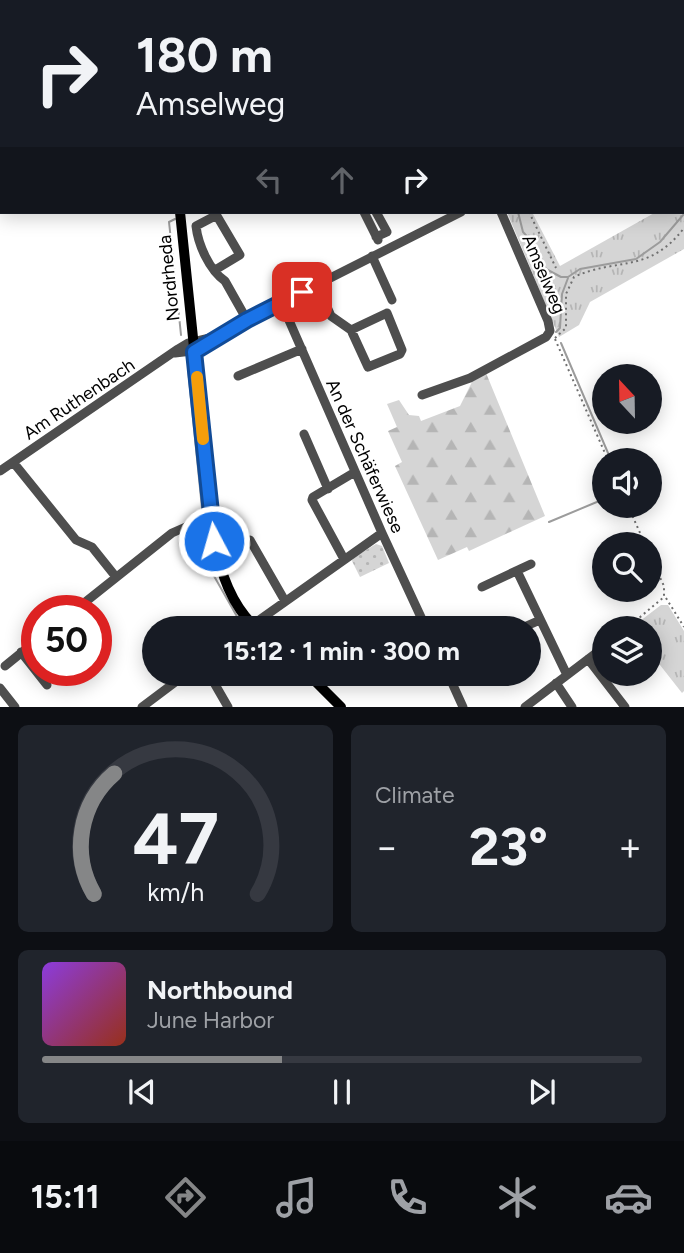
<!DOCTYPE html>
<meta charset="utf-8">
<style>
body{margin:0;font-family:Figtree,sans-serif;background:#20242c;color:#f1f3f6;height:100vh;display:flex;flex-direction:column;font-size:26px;white-space:nowrap}
*{box-sizing:border-box;margin:0}
p{font-size:23px;color:#9ea1a6}
.icon{flex:none;width:38px;height:38px;fill:none;stroke:currentColor;stroke-width:2;stroke-linecap:round;stroke-linejoin:round}
.map{position:relative;height:707px;overflow:hidden}
.drawer{display:flex;flex-direction:column;gap:18px;padding:18px;background:#0d0f14;flex:1}
.drawer>*{flex:none}
.guide{position:absolute;left:0px;top:0px;width:684px;height:214px;box-shadow:0 4px 18px #0003;background:#171b24;color:#f1f3f6;overflow:hidden}
.needle{width:46px;rotate:338deg}
.controls{position:absolute;left:592px;top:364px;display:grid;gap:14px}
.controls a{display:grid;place-items:center;width:70px;height:70px;border-radius:50%;background:#171b24;box-shadow:0 4px 18px #0003;font-size:35px}
.speed{position:absolute;left:21px;top:595px;display:flex;gap:14px;font-size:35px;font-weight:700;text-align:center}
.speed>*{display:grid;place-content:center;width:91px;height:91px;border-radius:50%;background:#171b24;box-shadow:0 4px 18px #0003;line-height:1}
.speed .limit{border:10px solid #d22;background:#fff;color:#111}
.pin{position:absolute;display:grid;place-items:center;width:60px;height:60px;color:#fff;margin:-30px;border-radius:14px;box-shadow:0 4px 10px #0006}
.me{position:absolute;width:77px;margin:-38px;rotate:354deg;stroke-linejoin:round;filter:drop-shadow(0 0 5px #0008)}
.turn{display:flex;align-items:center;gap:24px;height:147px;padding:0 21px;font-size:32px}
.turn .icon{width:91px;height:91px;stroke-width:2.5}
.turn b{display:block;font-size:49px;line-height:60px}
.lanes{display:flex;align-items:center;height:66px;padding:0 21px;background:#0003;justify-content:center;gap:35px;direction:ltr}
.lanes .off{opacity:.35}
.big{font-size:52px;font-weight:700;line-height:1.1}
.drawer .card{flex:1;display:flex;flex-direction:column;justify-content:center;gap:10px;min-width:0;padding:0 24px;border-radius:10px;background:#20242c}
.drawer .dial{align-items:center;gap:0}
.dial svg{height:182px;overflow:visible;fill:none;stroke:#363941;stroke-width:7;stroke-linecap:round;text-anchor:middle}
.dial text{fill:#f1f3f6;stroke:none}
.song{display:flex;align-items:center;gap:21px}
.cover{width:84px;height:84px;border-radius:10px;background:linear-gradient(135deg,hsl(270 70% 55%),hsl(10 70% 35%))}
.played{height:7px;border-radius:4px;background:linear-gradient(90deg,#858687 40%,#363941 40%)}
.keys{display:flex;justify-content:space-around;direction:ltr}
.heat{display:flex;justify-content:space-between;align-items:center;font-size:38px;direction:ltr}
.drawer .tiles{flex:1;display:grid;gap:18px;grid-template-columns:1fr 1fr}
.card:last-child{grid-column:span 2}
.trip{position:absolute;left:142px;top:616px;width:399px;height:70px;border-radius:35px;background:#171b24;box-shadow:0 4px 18px #0003;font-weight:700;line-height:70px;text-align:center}
.tab-bar{display:flex;height:112px;justify-content:space-around;align-items:center;background:#090b0e;color:#9ea1a6}
.tab-bar .icon{width:49px;height:49px}
.tab-bar .selected{color:#858687}
.tab-bar b{font-size:32px;color:#f1f3f6}
.map>svg:first-child{display:block}
.grass{fill:url(#grass-tufts)}
.forest{fill:url(#forest-firs)}
.park{fill:url(#park-dots)}
.lines{fill:none;stroke-linecap:round;stroke-linejoin:round}
.stream{stroke:#9c9c9c;stroke-width:2}
.path{stroke:#707070;stroke-width:2;stroke-dasharray:2 3.5;stroke-linecap:butt}
.minor{stroke:#4e4e4e;stroke-width:9}
.major{stroke:#000;stroke-width:10}
.route-casing{stroke:#114b97;stroke-width:18}
.route{stroke:#1a73e8;stroke-width:12}
.slow{stroke:#f59e0b;stroke-width:12}
.labels{text-anchor:middle;stroke-width:5;stroke-linejoin:round;paint-order:stroke}
.street-label{font-size:18px;fill:#000;stroke:#fff}
</style>
<div class="map">
<svg width="684" height="707" viewBox="0 0 684 707">
<defs>
<pattern id="grass-tufts" width="24" height="20" patternUnits="userSpaceOnUse" patternTransform="scale(1.75)"><rect width="24" height="20" fill="#d5d5d5"/><path d="M3 7l-1-3M5 7V3M7 7l1-3M15 17l-1-3M17 17v-4M19 17l1-3" fill="none" stroke="#b5b5b5"/></pattern>
<pattern id="forest-firs" width="22" height="20" patternUnits="userSpaceOnUse" patternTransform="scale(1.75)"><rect width="22" height="20" fill="#d5d5d5"/><path d="M5 1l3.5 6h-7zM16 11l3.5 6h-7z" fill="#b5b5b5"/></pattern>
<pattern id="park-dots" width="8" height="8" patternUnits="userSpaceOnUse" patternTransform="scale(1.75)"><rect width="8" height="8" fill="#d5d5d5"/><path d="M2 2h.1M6 6h.1" fill="none" stroke="#b5b5b5" stroke-width="1.8" stroke-linecap="round"/></pattern>
</defs>
<rect width="100%" height="100%" fill="#fff"/>
<path class="grass" d="M684,196V249L590,302L579,325L559,337L507,212H532L560,266L656,212H682Z
M661,605H668L684,631V691L682,693L649,651V628H631Z"/>
<path class="forest" d="M486,373L545,516L469,551L467,547L438,560L395,466L402,462L388,431L397,427L387,404L399,400L409,415L419,416L421,421L460,406L472,382Z"/>
<path class="park" d="M376,544L382,546L389,563L360,577L352,561L353,558Z"/>
<g class="lines">
<path class="stream" d="M135,0L136,2
M518,212L523,232L534,244L546,269L561,277H568L580,269L636,259L660,242L684,214
M175,219L169,222L176,286
M178,306L181,335
M556,332L560,328L562,294L568,278
M561,343L611,460
M188,369L203,518
M549,522L604,499
M204,533L214,576L239,620"/>
<path class="path" d="M155,0V2
M529,212L556,268
M555,338L566,328V294L574,277C617,257 649,274 684,228
M555,339L608,460
M628,506L645,544
M666,598L684,627
M627,628L664,597V586L649,554"/>
<path class="minor" d="M177,0L178,2
M254,0V2
M288,0V2
M396,0V2
M364,212L378,240
M376,212L387,232L376,237
M372,256L392,300
M215,270L240,255L217,216H215L196,226C198,244 209,270 225,281L247,320
M317,284L331,316L351,330L368,367L400,354L402,350L387,313L351,330
M281,302L382,533L426,628
M175,353L200,350L219,336L247,320L461,212
M238,376L302,349
M422,395L470,378L546,337L550,331L548,321L501,212
M304,434L328,489
M13,462L76,540L92,547L116,577
M0,471L178,349L188,343L217,336
M250,540L285,601
M344,559L312,500L313,497L355,472
M517,571L567,675
M482,587L531,564
M74,611L172,533L188,526L212,525
M248,628L382,533
M408,628L423,621
M522,628L540,620
M21,652L47,685
M588,659L625,707
M5,666L37,640
M209,674L228,707
M448,674L463,707
M556,683L572,707
M0,688L15,707
M142,707L186,674
M525,707L604,647"/>
<path class="major" d="M143,0L144,2
M180,212L214,541C221,573 231,605 256,628
M308,674L341,707"/>
</g>
<g class="lines">
<defs>
<path id="route" d="M214,541L194,352L247,320L302,292"/>
</defs>
<use href="#route" class="route-casing"/>
<use href="#route" class="route"/>
<path class="slow" d="M197,377L203,439"/>
</g>
<g class="labels">
<g class="street-label">
<text transform="translate(544 274) rotate(67)" y="6">Amselweg</text>
<text transform="translate(169 278) rotate(-96)" y="6">Nordrheda</text>
<text transform="translate(79 399) rotate(-34)" y="6">Am Ruthenbach</text>
<text transform="translate(365 456) rotate(66)" y="6">An der Schäferwiese</text>
</g>
</g>
</svg>
<div class="controls">
<a><svg class="needle" viewBox="-14 -14 28 28"><path d="M0-13l5 13h-10z" fill="#e53935"/><path d="M0 13l5-13h-10z" fill="#9ea1a6"/></svg></a>
<a><svg class="icon" aria-label="sound" viewBox="0 0 24 24"><path d="M4 9h4l5-4v14l-5-4H4zM17 9q2 3 0 6"/></svg></a>
<a><svg class="icon" aria-label="search" viewBox="0 0 24 24"><circle cx="10" cy="10" r="6"/><path d="M15 15l6 6"/></svg></a>
<a><svg class="icon" aria-label="layers" viewBox="0 0 24 24"><path d="M12 4l9 5-9 5-9-5zM3 14l9 5 9-5"/></svg></a>
</div>
<div class="speed"><div class="limit">50</div></div>
<div class="pin" style="left:302px;top:292px;background:#d93025"><svg class="icon" aria-label="arrive" viewBox="0 0 24 24"><path d="M6 21V4h12l-3 4 3 4H6"/></svg></div>
<svg class="me" style="left:214px;top:541px" viewBox="-20 -20 40 40"><circle r="17" fill="#1a73e8" stroke="#fff" stroke-width="3"/><path d="M0-11L8 9 0 5-8 9z" fill="#fff"/></svg>
<div class="trip">15:12 · 1 min · 300 m</div>
<div class="guide">
<div class="turn"><svg class="icon" aria-label="right" viewBox="0 0 24 24"><path d="M7 20v-9h11M14 6l5 5-5 5"/></svg><div><b>180 m</b>Amselweg</div></div>
<div class="lanes"><svg class="icon off" aria-label="left" viewBox="0 0 24 24"><path d="M17 20v-9H6M10 6l-5 5 5 5"/></svg><svg class="icon off" aria-label="ahead" viewBox="0 0 24 24"><path d="M12 20V5M6 11l6-6 6 6"/></svg><svg class="icon" aria-label="right" viewBox="0 0 24 24"><path d="M7 20v-9h11M14 6l5 5-5 5"/></svg></div>
</div>
</div>
<section class="drawer">
<div class="tiles">
<div class="card dial"><svg viewBox="0 0 100 80">
<path d="M14 69A42 42 0 1 1 86 69"/>
<path d="M14 69A42 42 0 0 1 23 16" stroke="#858687"/>
<text x="50" y="56" font-size="32" font-weight="700">47</text>
<text x="50" y="72" font-size="11">km/h</text>
</svg></div>
<div class="card"><p>Climate</p>
<div class="heat"><a>−</a><b class="big">23°</b><a>+</a></div>
</div>
<div class="card">
<div class="song"><i class="cover"></i><div><b>Northbound</b><p>June Harbor</p></div></div>
<div class="played"></div>
<div class="keys"><svg class="icon" aria-label="previous" viewBox="0 0 24 24"><path d="M18 5L8 12l10 7zM5 5v14"/></svg><svg class="icon" aria-label="pause" viewBox="0 0 24 24"><path d="M8 5v14M16 5v14"/></svg><svg class="icon" aria-label="next" viewBox="0 0 24 24"><path d="M6 5l10 7-10 7zM19 5v14"/></svg></div>
</div>
</div>
</section>
<nav class="tab-bar">
<b>15:11</b>
<svg class="icon selected" aria-label="directions" viewBox="0 0 24 24"><path d="M12 3l9 9-9 9-9-9zM9 14v-3h6M13 9l2 2-2 2"/></svg>
<svg class="icon" aria-label="music" viewBox="0 0 24 24"><path d="M9 18V5l10-2v13"/><circle cx="6" cy="18" r="3"/><circle cx="16" cy="16" r="3"/></svg>
<svg class="icon" aria-label="phone" viewBox="0 0 24 24"><path d="M5 4h4l2 5-3 2q2 4 5 5l2-3 5 2v4C11 20 4 13 5 4z"/></svg>
<svg class="icon" aria-label="climate" viewBox="0 0 24 24"><path d="M12 3v18M4 7l16 10M4 17L20 7"/></svg>
<svg class="icon" aria-label="car" viewBox="0 0 24 24"><path d="M5 17H2v-5l4-1 3-4h7l3 4 3 1v5h-3M9 17h6M6 11h13"/><circle cx="7" cy="17" r="2"/><circle cx="17" cy="17" r="2"/></svg>
</nav>
